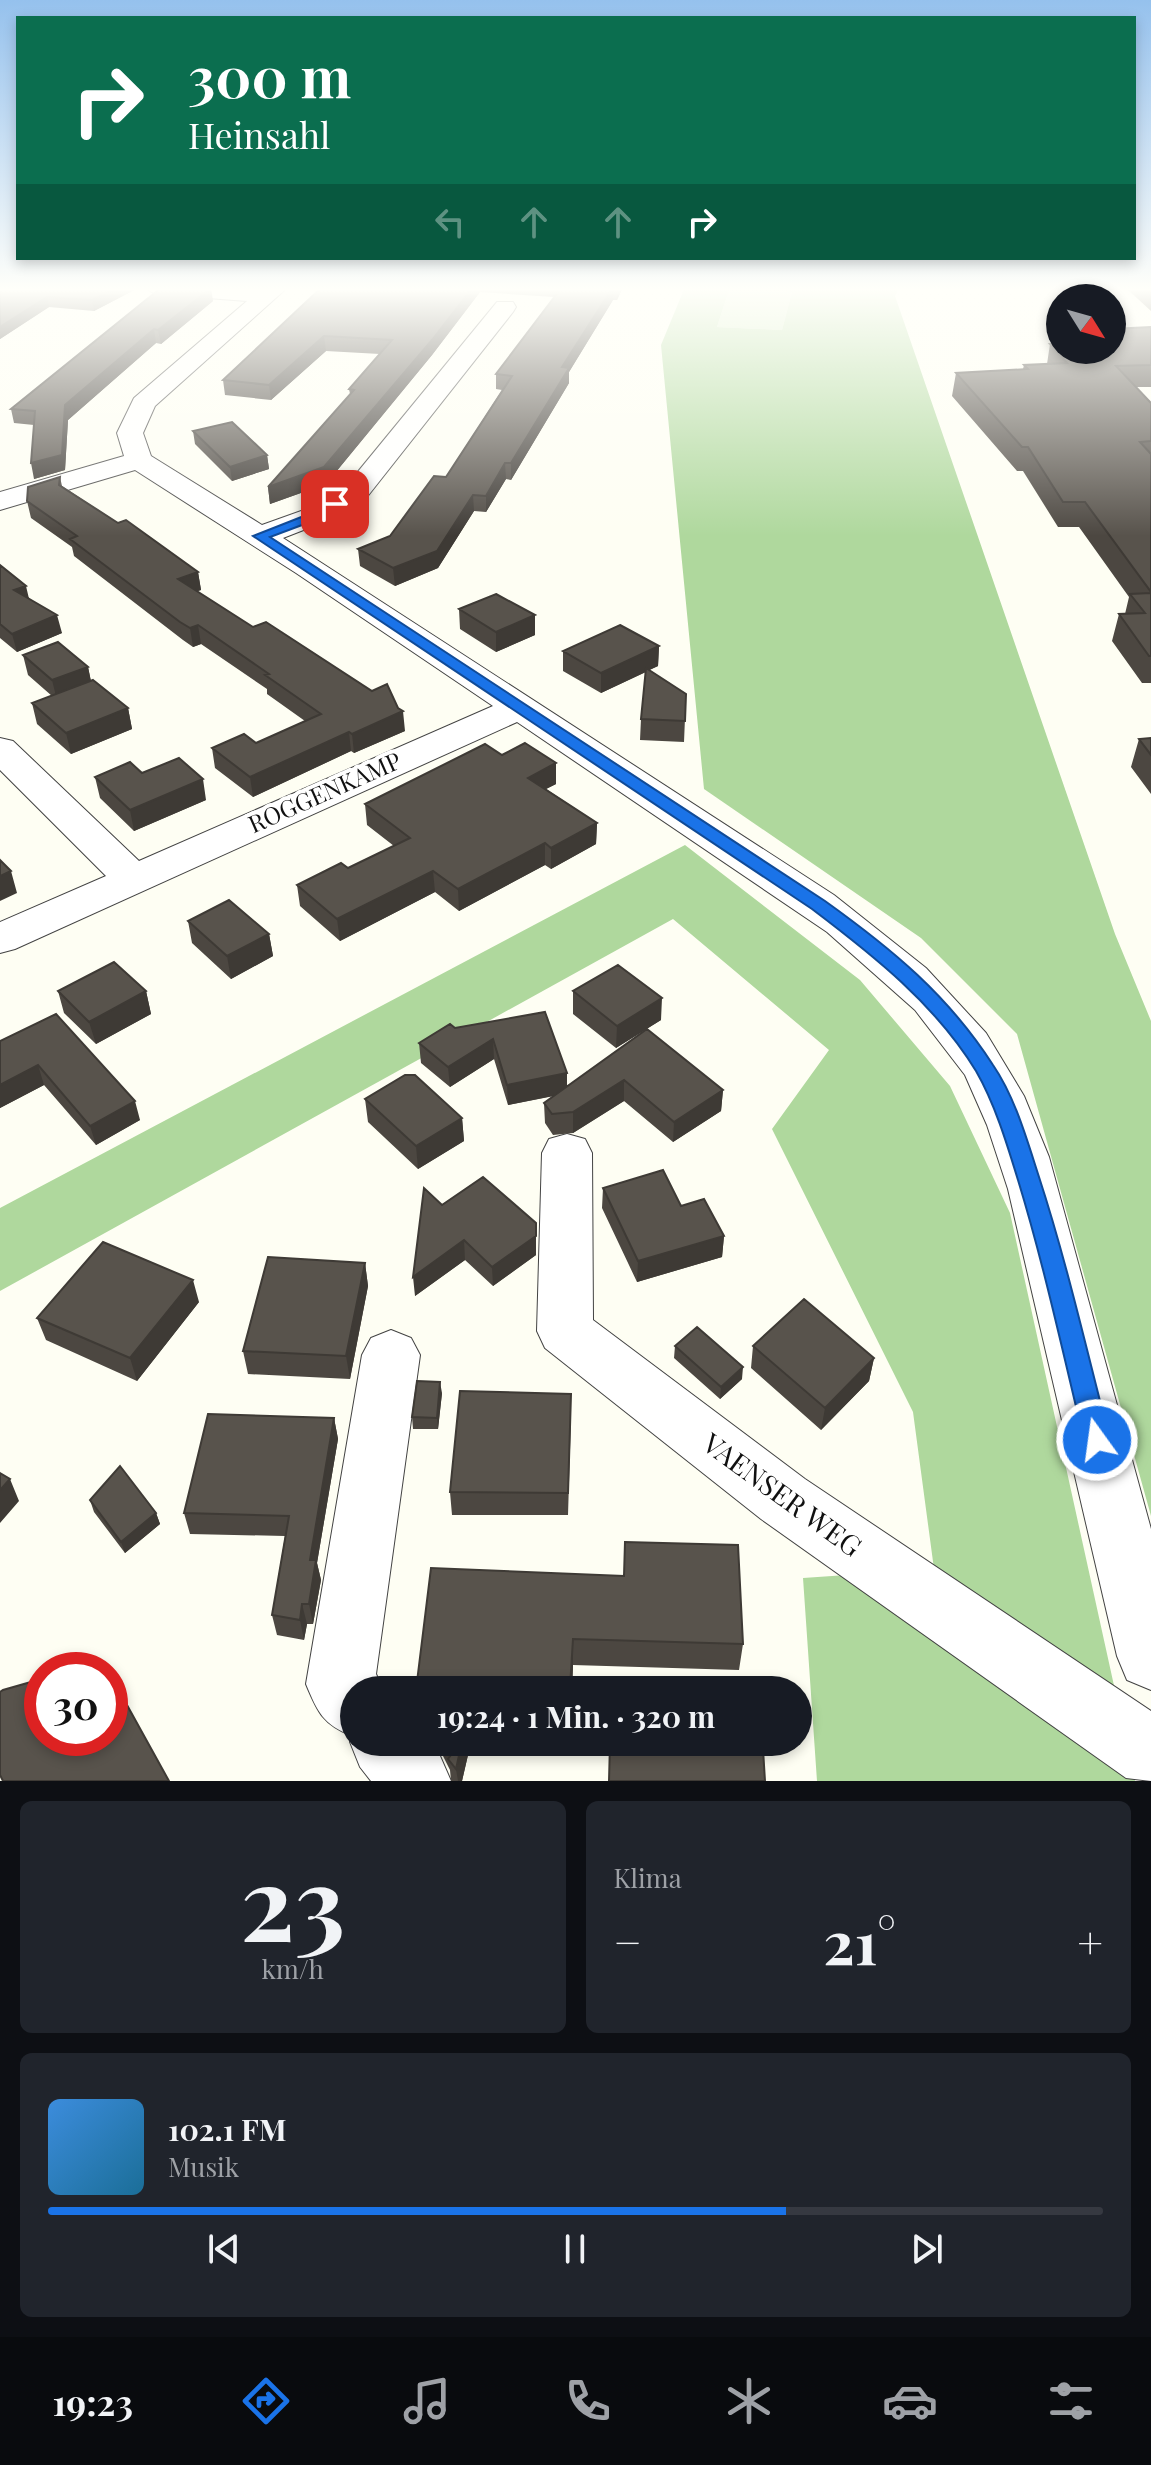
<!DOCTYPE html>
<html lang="de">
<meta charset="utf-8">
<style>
body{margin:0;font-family:"Playfair Display",serif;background:#20242c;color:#f1f3f6;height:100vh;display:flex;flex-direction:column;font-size:30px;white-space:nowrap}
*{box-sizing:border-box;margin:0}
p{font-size:26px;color:#9ea1a6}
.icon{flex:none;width:44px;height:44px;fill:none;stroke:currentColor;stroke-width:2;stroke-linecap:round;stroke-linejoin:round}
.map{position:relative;height:1781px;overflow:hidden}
.side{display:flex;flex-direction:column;gap:20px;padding:20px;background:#0d0f14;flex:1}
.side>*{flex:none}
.guide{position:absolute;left:16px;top:16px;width:1120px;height:244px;border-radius:0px;box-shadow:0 4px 12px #0003;background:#0b6e4f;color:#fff;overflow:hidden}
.needle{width:52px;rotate:127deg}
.controls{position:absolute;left:1046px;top:284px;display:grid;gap:16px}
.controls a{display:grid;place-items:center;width:80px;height:80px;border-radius:50%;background:#171b24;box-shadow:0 4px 12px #0003;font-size:40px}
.speed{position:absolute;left:24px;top:1652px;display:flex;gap:16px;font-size:40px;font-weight:700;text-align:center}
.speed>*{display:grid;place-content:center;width:104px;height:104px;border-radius:50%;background:#171b24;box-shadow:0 4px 12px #0003;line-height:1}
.speed .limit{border:12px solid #d22;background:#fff;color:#111}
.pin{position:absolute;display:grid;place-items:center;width:68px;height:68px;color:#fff;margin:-34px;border-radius:16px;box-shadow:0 4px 12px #0006}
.me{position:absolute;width:88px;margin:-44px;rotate:346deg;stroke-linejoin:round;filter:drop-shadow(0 0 6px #0008)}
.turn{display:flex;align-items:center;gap:28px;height:168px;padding:0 40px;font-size:36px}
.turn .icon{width:104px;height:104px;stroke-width:2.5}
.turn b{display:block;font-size:56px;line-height:68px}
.lanes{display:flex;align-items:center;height:76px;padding:0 40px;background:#0003;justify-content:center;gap:40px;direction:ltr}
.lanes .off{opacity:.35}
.big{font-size:60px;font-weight:700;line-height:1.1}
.side .widget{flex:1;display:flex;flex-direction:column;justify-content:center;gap:12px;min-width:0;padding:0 28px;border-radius:12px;background:#20242c}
.side .dial{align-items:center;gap:0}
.dial b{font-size:104px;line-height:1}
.song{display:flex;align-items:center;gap:24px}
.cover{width:96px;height:96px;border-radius:12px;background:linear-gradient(135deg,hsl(210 70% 55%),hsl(200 70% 35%))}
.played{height:8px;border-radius:4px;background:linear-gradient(90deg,#1a73e8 70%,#363941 70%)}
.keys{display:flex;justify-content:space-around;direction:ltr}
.heat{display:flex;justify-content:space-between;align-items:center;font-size:44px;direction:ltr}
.side .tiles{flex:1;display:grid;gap:20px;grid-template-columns:1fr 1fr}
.widget:last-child{grid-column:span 2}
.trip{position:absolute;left:340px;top:1676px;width:472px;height:80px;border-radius:40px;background:#171b24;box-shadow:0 4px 12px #0003;font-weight:700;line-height:80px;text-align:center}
.tab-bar{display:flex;height:128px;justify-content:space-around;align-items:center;background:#090b0e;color:#9ea1a6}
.tab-bar .icon{width:56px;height:56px}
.tab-bar .active{color:#1a73e8}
.tab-bar b{font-size:36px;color:#f1f3f6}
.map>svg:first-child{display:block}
.green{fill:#cde8bd}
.forest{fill:#afd89d;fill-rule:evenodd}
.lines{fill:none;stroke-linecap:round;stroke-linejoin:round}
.minor-casing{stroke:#434343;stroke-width:2}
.minor{fill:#fff;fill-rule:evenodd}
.wall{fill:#4c4741}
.shaded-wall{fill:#3e3a35}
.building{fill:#58534c;stroke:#3e3a35;stroke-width:2}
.route{fill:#1a73e8;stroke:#114b97;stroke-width:2}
.labels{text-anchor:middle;stroke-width:8;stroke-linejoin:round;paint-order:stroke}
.street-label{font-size:24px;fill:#101010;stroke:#fff}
.near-street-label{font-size:28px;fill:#101010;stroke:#fff}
</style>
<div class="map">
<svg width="1151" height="1781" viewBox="0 0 1151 1781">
<rect width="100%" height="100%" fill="#fefef3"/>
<path class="green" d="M730,287L792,292L782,330L717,327Z"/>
<path class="forest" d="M685,287H900L895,296L1115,934L1151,1021V1516L1017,1034L921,938L704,789L661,345ZM730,287L792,292L782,330L717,327Z
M685,845L860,980L950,1086L1010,1213L1135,1781H817L803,1578L934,1569L913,1412L772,1129L829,1050L673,919L0,1291V1208Z"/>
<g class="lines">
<defs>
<path id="minor" d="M144,287H288L155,406L143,433L151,456L262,525L304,510L347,485L497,302H513L516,307L513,312L367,497L324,522L283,538L834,895L926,968L986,1033L1024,1096L1049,1157L1151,1529V1690L1127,1680L1117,1656L1008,1189L987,1125L965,1075L915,1010L827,932L517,722L15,949L0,953V922L106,876L0,770V738L13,741L139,861L493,706L296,573L135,470L0,510V492L124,456L117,433L134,398L247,301L155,294Z
M567,1134L585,1139L592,1153L593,1320L805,1479L1151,1711V1781L1126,1778L761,1519L545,1348L537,1331L542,1153L549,1139Z
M391,1330L411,1338L420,1355L376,1674L383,1690H354V1742H429L440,1756L451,1781H371L360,1767L350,1742L352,1736C323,1724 318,1713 306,1684L362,1355L371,1338Z"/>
</defs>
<use href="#minor" class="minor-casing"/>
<use href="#minor" class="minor"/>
</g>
<path class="wall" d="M0,287H140L94,311L49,307L0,339Z
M162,287L213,301L161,344L156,343L68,420L65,470L34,479V425L14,423L11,409Z
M322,287H623L617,300H613L569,372V383L511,480L506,479L486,512L474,511L438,568L395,586L360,566L358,549L390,536L446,477L502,390L496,389V374L554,297L480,292L432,355L326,484L270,504L268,487L350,394L349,389L380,354L326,351L271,400L225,395L223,380Z
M1125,287H1151V311Z
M1151,327V387H1136L1151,403V683H1142L1112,641L1119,614H1125L1129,597L1079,527H1058L1023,471H1017L952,396L956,373L1023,369L1024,365L1047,364L1050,344H1055L1058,332H1060V350Z
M193,431L267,455L269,469L232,481L195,444Z
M60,477L62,486L118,523L198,572L201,590L197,591L405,731L354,753L351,751L253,797L215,768L212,748L256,743L305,721L267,694V689L201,644L193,647L183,640L74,556L72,547L31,518L27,501Z
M0,565L29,598L62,633L17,652L0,638Z
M459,609L535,615V635L496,652L460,629Z
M659,646L658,666L649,670L686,694L684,742L640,740L641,719L646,672L601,693L563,671V651Z
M23,655L88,667L91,681L128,708L132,729L71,754L37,724L32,703L52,696L28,675Z
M1151,738V794L1131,767L1139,739Z
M502,755L556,784L546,789L597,823L596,844L551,869L545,865L459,911L435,892L340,941L300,906L297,885L348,868L394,846L367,825L365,804Z
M142,773L206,800L134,831L100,798L95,777Z
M188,921L269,934L273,956L231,979L192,943Z
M58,991H146L151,1014L96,1044L64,1013Z
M573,991L661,1020L616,1048L573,1014Z
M545,1012L567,1087L647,1029L723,1090L721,1111L673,1142L624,1101L573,1133L553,1135L545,1123L544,1103L554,1096L508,1105L494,1059L450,1087L421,1063L419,1043L455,1028Z
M0,1041L140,1120L96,1145L44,1085L0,1108Z
M365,1099L462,1118L464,1141L418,1169L368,1122Z
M603,1188L681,1206L724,1236L722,1257L637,1282L602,1208Z
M442,1205L536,1223V1255L493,1286L465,1260L415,1296Z
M365,1263L368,1286L350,1379L248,1374L243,1351Z
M199,1302L137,1381L46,1340L37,1318Z
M675,1346L742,1379L720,1399L674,1358Z
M753,1346L874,1358L869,1381L821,1430L751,1368Z
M442,1393L438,1429H413L412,1417Z
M571,1417L568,1515H452L450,1492Z
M334,1418L338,1439L317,1563L321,1580L313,1624H307L304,1640L277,1635L272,1615L285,1536L190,1534L184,1513Z
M90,1500L156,1513L160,1524L125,1553L94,1512Z
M625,1542L743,1644L739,1670L573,1665L572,1690H416L624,1576Z
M433,1742H471L462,1781H451L450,1770L442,1754Z"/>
<path class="shaded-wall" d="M119,287H140L94,311L92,300Z
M473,287H480V292L432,355L326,484L270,504L268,487Z
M613,287V300L569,372V383L511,480V463L562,367Z
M617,287H623L617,300Z
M211,288L213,301L161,344L158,330Z
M47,297L49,307L0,339V327Z
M154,329L156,343L68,420L65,470L34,479L31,463L65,405Z
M324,336L326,351L271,400L269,385Z
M267,455L269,469L232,481L230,467Z
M505,463L506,479L486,512V496Z
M473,495L474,511L438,568L395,586L393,568Z
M198,572L201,590L181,597L178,579Z
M26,586L30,603L14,590Z
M57,615L62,633L17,652L12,634Z
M535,615V635L496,652V632Z
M198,625L201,644L193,647L190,628Z
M659,646L658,666L601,693V673Z
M88,667L92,687L57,700L52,680Z
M128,708L132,729L71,754L66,733Z
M403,711L405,731L354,753L352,734Z
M349,732L351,751L253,797L250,777Z
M556,763V784L528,798V778Z
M203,779L206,800L134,831L130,810Z
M597,823L596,844L551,869V848Z
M545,843V865L459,911L458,889Z
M11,871L17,893L0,901V876Z
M433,871L435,892L340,941L337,919Z
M269,934L273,956L231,979L227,956Z
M146,991L151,1014L96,1044L89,1022Z
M662,998L661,1020L616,1048L617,1026Z
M493,1039L494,1059L450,1087L448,1067Z
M38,1065L44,1085L0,1108V1085Z
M567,1073V1093L508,1105L507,1085Z
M624,1080V1101L573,1133V1112Z
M723,1090L721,1111L673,1142L674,1122Z
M135,1101L140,1120L96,1145L90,1126Z
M462,1118L464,1141L418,1169L416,1146Z
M536,1223V1255L493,1286L492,1267Z
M724,1236L722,1257L637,1282L638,1261Z
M464,1240L465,1260L415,1296L413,1277Z
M365,1263L368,1286L350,1379L346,1356Z
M193,1280L199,1302L137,1381L130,1358Z
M874,1358L869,1381L821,1430L825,1408Z
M743,1367L742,1379L720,1399L721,1387Z
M440,1382L442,1393L438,1429L437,1418Z
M334,1418L338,1439L317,1563L321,1580L313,1624L309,1604L310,1560Z
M10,1479L19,1501L0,1523V1490Z
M156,1513L160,1524L125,1553L121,1542Z
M302,1604L307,1624L304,1640L300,1620Z
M573,1639V1665L572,1690H570Z
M462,1742H471L462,1781H458L456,1769Z"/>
<path class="building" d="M0,287H119L92,300L47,297L0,327Z
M162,287L211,288L158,330L154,329L65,405L62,455L31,463L35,411L11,409Z
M322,287H473L432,340L324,467L268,487L354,390L349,389L392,340L324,336L269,385L223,380Z
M562,287H613L562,367L569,368L511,463H505L486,496L473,495L437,551L393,568L358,549L390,536L434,476L446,477L512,376L496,374Z
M1151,327V365L1116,366L1151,403V441L1140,442L1151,454V592L1085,502H1063L1028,447H1022L956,373L1028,369L1024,365L1067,363L1050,344H1060V350H1112V329Z
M232,422L267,455L230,467L193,431Z
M60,477L59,485L118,523L126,520L198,572L178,579L253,627L266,622L372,691L387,684L398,708L403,711L352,734L349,732L250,777L212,748L244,734L256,743L321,714L265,675L269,674L198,625L190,628L180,622L70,539L77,536L27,501L28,487Z
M0,565L26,586L14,590L57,615L12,634L0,624Z
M1151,593V656H1149L1119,614L1145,613L1130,594Z
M496,594L535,615L496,632L459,609Z
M620,625L659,646L601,673L563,651Z
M58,642L88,667L52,680L23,655Z
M646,668L686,694L685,721L641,719Z
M93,680L128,708L66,733L32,703Z
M1151,738V755L1139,739Z
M525,743L556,763L528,778L597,823L551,848L545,843L458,889L433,871L337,919L297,885L341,863L348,868L410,838L365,804L485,744L502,755Z
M179,758L203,779L130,810L95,777L130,762L142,773Z
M0,860L11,871L0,876Z
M229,900L269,934L227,956L188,921Z
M114,962L146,991L89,1022L58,991Z
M618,965L662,998L617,1026L573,991Z
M545,1012L567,1073L507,1085L493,1039L448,1067L419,1043L450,1024L455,1028Z
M56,1014L135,1101L90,1126L38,1065L0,1085V1041Z
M647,1029L723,1090L674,1122L624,1080L573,1112L552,1114L544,1103Z
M405,1075H415L462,1118L416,1146L365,1099Z
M663,1170L681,1206L704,1199L724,1236L638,1261L603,1188Z
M483,1177L536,1223V1236L492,1267L464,1240L413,1277L424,1188L442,1205Z
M103,1242L193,1280L130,1358L37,1318Z
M268,1257L365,1263L346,1356L243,1351Z
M804,1299L874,1358L825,1408L753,1346Z
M697,1327L743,1367L721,1387L675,1346Z
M417,1381L440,1382L437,1418L412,1417Z
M460,1391L571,1394L568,1493L450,1492Z
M208,1414L334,1418L310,1560H316L309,1604H302L300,1620L272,1615L289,1516L184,1513Z
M120,1466L156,1513L121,1542L90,1500Z
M0,1473L10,1479L0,1490Z
M625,1542L738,1545L743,1644L573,1639L570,1688L476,1684L474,1690H416L431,1568L624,1576Z
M38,1680L42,1687V1738H110V1704L122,1696L169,1781H3L0,1775V1692L3,1690Z
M445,1742H462L456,1769L448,1759L451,1755Z
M610,1743L763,1749L765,1781H609Z"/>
<linearGradient id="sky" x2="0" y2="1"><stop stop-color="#95c1ed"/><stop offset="0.54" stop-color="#fffffa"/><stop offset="1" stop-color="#fffffa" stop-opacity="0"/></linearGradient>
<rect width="1151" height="536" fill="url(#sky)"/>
<path class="route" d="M331,501L341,504L318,519L270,537L825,901C892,949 948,995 993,1065C1015,1097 1027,1140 1039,1177C1067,1263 1087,1352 1110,1440L1106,1448L1097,1452L1088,1448L1084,1440C1063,1353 1044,1265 1018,1180C1007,1144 995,1104 976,1071C935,1004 874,956 812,909L253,536L309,514Z"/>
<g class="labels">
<g class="street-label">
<text transform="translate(325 793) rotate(-24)" y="8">ROGGENKAMP</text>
</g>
<g class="near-street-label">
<text transform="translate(782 1495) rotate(36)" y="10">VAENSER WEG</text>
</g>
</g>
</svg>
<div class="controls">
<a><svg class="needle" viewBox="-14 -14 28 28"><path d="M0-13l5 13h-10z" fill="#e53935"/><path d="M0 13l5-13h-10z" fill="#9ea1a6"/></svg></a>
</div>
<div class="speed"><div class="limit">30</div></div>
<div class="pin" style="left:335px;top:504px;background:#d93025"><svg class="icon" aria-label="arrive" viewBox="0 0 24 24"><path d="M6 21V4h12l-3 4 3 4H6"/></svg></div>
<svg class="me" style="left:1097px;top:1440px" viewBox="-20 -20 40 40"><circle r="17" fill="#1a73e8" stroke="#fff" stroke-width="3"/><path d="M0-11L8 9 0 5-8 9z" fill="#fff"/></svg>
<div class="trip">19:24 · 1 Min. · 320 m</div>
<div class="guide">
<div class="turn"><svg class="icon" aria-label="right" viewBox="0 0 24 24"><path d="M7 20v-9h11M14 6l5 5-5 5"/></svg><div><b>300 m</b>Heinsahl</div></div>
<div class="lanes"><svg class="icon off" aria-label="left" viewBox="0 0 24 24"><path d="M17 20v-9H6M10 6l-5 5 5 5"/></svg><svg class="icon off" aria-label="ahead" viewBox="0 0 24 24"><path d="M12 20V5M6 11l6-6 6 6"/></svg><svg class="icon off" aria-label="ahead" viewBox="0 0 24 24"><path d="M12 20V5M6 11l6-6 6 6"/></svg><svg class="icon" aria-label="right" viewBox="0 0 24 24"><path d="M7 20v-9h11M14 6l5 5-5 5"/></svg></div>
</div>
</div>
<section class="side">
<div class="tiles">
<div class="widget dial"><b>23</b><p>km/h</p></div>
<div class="widget"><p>Klima</p>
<div class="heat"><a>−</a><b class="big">21°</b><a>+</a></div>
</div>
<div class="widget">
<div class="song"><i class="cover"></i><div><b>102.1 FM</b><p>Musik</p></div></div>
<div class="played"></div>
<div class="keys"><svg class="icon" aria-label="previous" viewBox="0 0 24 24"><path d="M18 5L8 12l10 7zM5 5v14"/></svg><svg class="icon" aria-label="pause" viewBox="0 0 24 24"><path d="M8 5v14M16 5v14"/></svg><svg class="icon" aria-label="next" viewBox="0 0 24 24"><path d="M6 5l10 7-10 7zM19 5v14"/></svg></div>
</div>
</div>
</section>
<nav class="tab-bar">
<b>19:23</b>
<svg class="icon active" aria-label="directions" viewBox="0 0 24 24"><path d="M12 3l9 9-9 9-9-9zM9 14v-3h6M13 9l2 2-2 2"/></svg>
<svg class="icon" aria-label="music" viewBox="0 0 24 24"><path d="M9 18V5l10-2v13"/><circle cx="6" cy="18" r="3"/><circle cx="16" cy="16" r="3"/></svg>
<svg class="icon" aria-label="phone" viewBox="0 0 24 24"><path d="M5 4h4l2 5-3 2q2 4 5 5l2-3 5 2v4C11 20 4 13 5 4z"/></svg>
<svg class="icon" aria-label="climate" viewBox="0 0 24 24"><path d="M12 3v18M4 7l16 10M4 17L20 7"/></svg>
<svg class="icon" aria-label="car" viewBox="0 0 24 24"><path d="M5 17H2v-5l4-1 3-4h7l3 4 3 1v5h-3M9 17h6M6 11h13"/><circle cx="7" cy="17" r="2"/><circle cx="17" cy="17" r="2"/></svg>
<svg class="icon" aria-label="filters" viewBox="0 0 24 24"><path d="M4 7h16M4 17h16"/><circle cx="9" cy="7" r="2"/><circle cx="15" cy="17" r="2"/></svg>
</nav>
